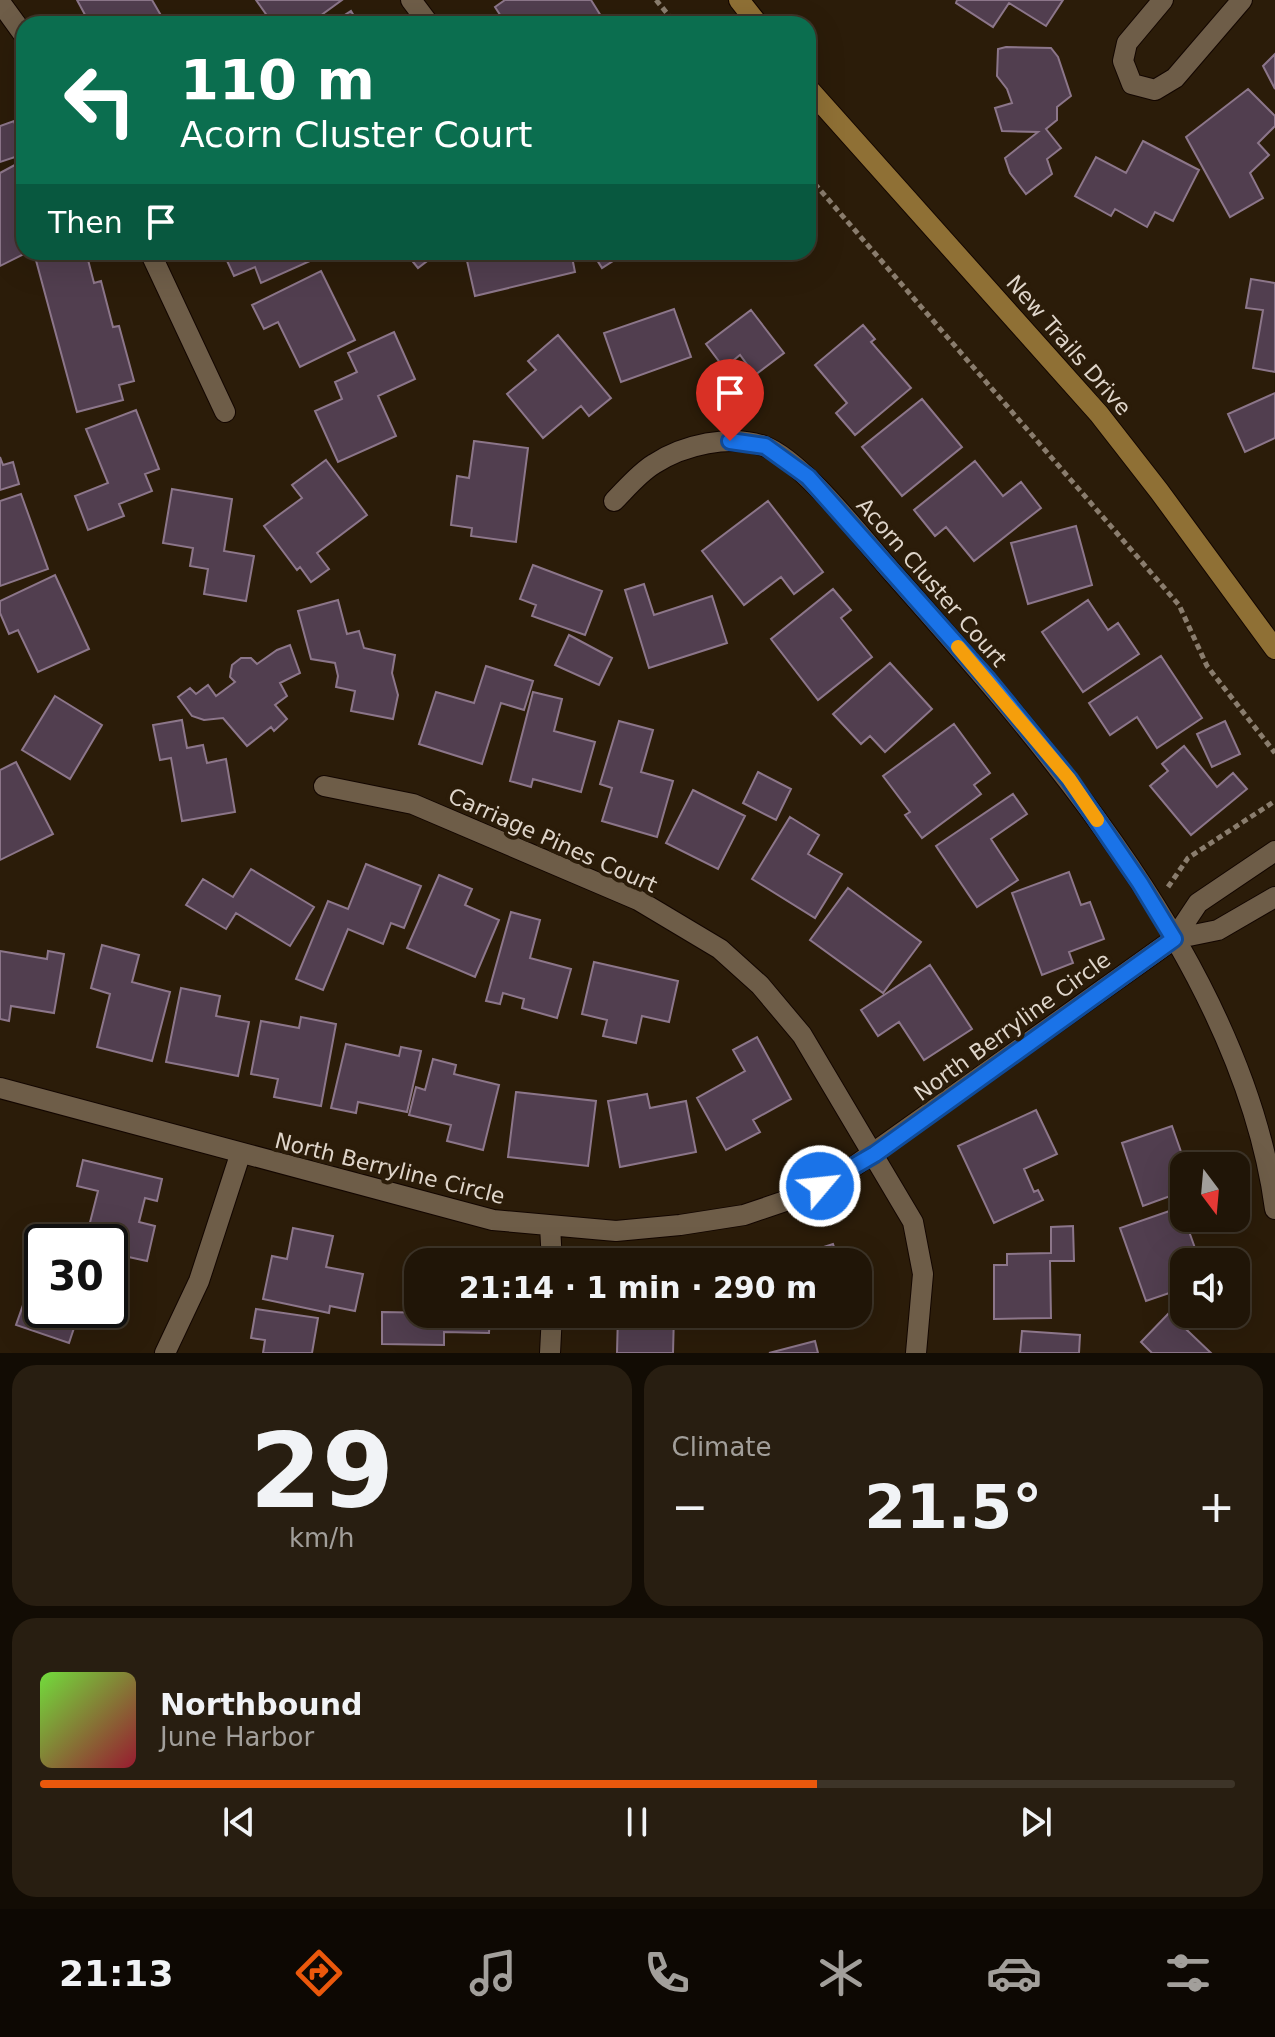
<!DOCTYPE html>
<meta charset="utf-8">
<style>
body{margin:0;font-family:"DejaVu Sans",sans-serif;background:#281e11;color:#f1f3f6;height:100vh;display:flex;flex-direction:column;font-size:30px;white-space:nowrap}
*{box-sizing:border-box;margin:0}
p{font-size:26px;color:#a29f9b}
.icon{flex:none;width:44px;height:44px;fill:none;stroke:currentColor;stroke-width:2;stroke-linecap:round;stroke-linejoin:round}
.map{position:relative;height:1353px;overflow:hidden}
.sheet{display:flex;flex-direction:column;gap:12px;padding:12px;background:#120c04;flex:1}
.sheet>*{flex:none}
.top-card{position:absolute;left:16px;top:16px;width:800px;height:244px;border-radius:24px;box-shadow:0 8px 32px #0002,0 0 0 2px #3d3428;background:#0b6e4f;color:#fff;overflow:hidden}
.needle{width:52px;rotate:164deg}
.controls{position:absolute;left:1170px;top:1152px;display:grid;gap:16px}
.controls a{display:grid;place-items:center;width:80px;height:80px;border-radius:16px;background:#201507;box-shadow:0 8px 32px #0002,0 0 0 2px #3d3428;font-size:40px}
.speed{position:absolute;left:24px;top:1224px;display:flex;gap:16px;font-size:40px;font-weight:700;text-align:center}
.speed>*{display:grid;place-content:center;width:104px;height:104px;border-radius:50%;background:#201507;box-shadow:0 8px 32px #0002,0 0 0 2px #3d3428;line-height:1}
.speed .limit{border:4px solid #111;border-radius:12px;background:#fff;color:#111}
.pin{position:absolute;display:grid;place-items:center;width:68px;height:68px;color:#fff;margin:-82px -34px;border-radius:50% 50% 50% 0;rotate:-45deg;box-shadow:0 0 8px #0007}
.pin .icon{rotate:45deg}
.me{position:absolute;width:88px;margin:-44px;rotate:62deg;stroke-linejoin:round;filter:drop-shadow(0 0 6px #0008)}
.turn{display:flex;align-items:center;gap:28px;height:168px;padding:0 32px;font-size:36px}
.turn .icon{width:104px;height:104px;stroke-width:2.5}
.turn b{display:block;font-size:56px;line-height:68px}
.then{display:flex;align-items:center;height:76px;padding:0 32px;background:#0003;gap:16px;font-size:30px}
.big{font-size:60px;font-weight:700;line-height:1.1}
.sheet .widget{flex:1;display:flex;flex-direction:column;justify-content:center;gap:12px;min-width:0;padding:0 28px;border-radius:24px;background:#281e11}
.sheet .dial{align-items:center;gap:0}
.dial b{font-size:104px;line-height:1}
.song{display:flex;align-items:center;gap:24px}
.cover{width:96px;height:96px;border-radius:12px;background:linear-gradient(135deg,hsl(100 70% 55%),hsl(350 70% 35%))}
.played{height:8px;border-radius:4px;background:linear-gradient(90deg,#ea580c 65%,#3d3428 65%)}
.keys{display:flex;justify-content:space-around;direction:ltr}
.heat{display:flex;justify-content:space-between;align-items:center;font-size:44px;direction:ltr}
.sheet .tiles{flex:1;display:grid;gap:12px;grid-template-columns:1fr 1fr}
.widget:last-child{grid-column:span 2}
.trip{position:absolute;left:404px;top:1248px;width:468px;height:80px;border-radius:24px;background:#201507;box-shadow:0 8px 32px #0002,0 0 0 2px #3d3428;font-weight:700;line-height:80px;text-align:center}
.tabs{display:flex;height:128px;justify-content:space-around;align-items:center;background:#0d0803;color:#a29f9b}
.tabs .icon{width:56px;height:56px}
.tabs .current{color:#ea580c}
.tabs b{font-size:36px;color:#f1f3f6}
.map>svg:first-child{display:block}
.building{fill:#513e4f;stroke:#8c768a;stroke-width:2}
.lines{fill:none;stroke-linecap:round;stroke-linejoin:round}
.street-casing{stroke:#130600;stroke-width:22}
.secondary-casing{stroke:#130600;stroke-width:22}
.path{stroke:#8a7d6e;stroke-width:5;stroke-dasharray:6 4;stroke-linecap:butt}
.street{stroke:#6e5d48;stroke-width:20}
.secondary{stroke:#8f7035;stroke-width:20}
.route-casing{stroke:#114b97;stroke-width:20}
.route{stroke:#1a73e8;stroke-width:14}
.slow{stroke:#f59e0b;stroke-width:14}
.labels{text-anchor:middle;stroke-width:8;stroke-linejoin:round;paint-order:stroke}
.street-label{font-size:22px;fill:#dfd5ca;stroke:#2b1c09}
</style>
<div class="map">
<svg width="1275" height="1353" viewBox="0 0 1275 1353">
<rect width="100%" height="100%" fill="#2b1c09"/>
<path class="building" d="M77,0H152L166,24H90Z
M256,0H342L309,24H273Z
M505,0H591L606,24H506L495,7Z
M957,0H1063L1046,26L1009,3L993,27L956,3Z
M351,11L359,24H331Z
M1006,47L1051,48L1058,57L1071,96L1057,107V120L1046,129L1061,148L1047,159L1052,174L1026,194L1010,173L1005,158L1038,132L1002,131L995,108L1012,103L1007,89L997,76L998,49Z
M1275,54V89L1263,66Z
M1248,89L1275,116V126L1258,143L1269,155L1250,173L1263,198L1230,217L1186,137Z
M14,121L24,154L0,162V126Z
M1143,141L1199,170L1173,221L1155,212L1147,227L1115,209L1111,216L1075,196L1096,157L1126,173Z
M24,160V252H28L0,266V173Z
M39,252H86L94,283L101,281L113,327L119,326L134,381L119,385L123,400L77,412L34,253Z
M223,252H317L319,257L261,283L255,267L234,276Z
M405,252H439L418,268Z
M465,252H571L575,272L475,296Z
M592,252H627L602,268Z
M321,271L355,340L300,367L278,322L264,329L252,305Z
M1251,279L1275,283V372L1253,368L1263,310L1246,308Z
M674,309L691,357L621,382L604,333Z
M751,310L784,353L755,375L740,355L724,368L706,344Z
M863,325L875,339L871,342L911,388L855,435L836,413L847,403L815,365Z
M394,332L415,379L378,396L396,436L338,462L315,411L342,399L335,382L357,372L348,353Z
M558,335L611,398L589,416L581,406L543,438L507,394L536,370L528,361Z
M1275,393V438L1245,452L1228,414Z
M922,399L962,447L902,496L862,447Z
M136,410L159,469L145,474L152,491L119,504L124,516L88,530L75,496L108,483L86,429Z
M474,441L528,448L516,542L471,536L472,528L451,525L457,476L469,478Z
M0,457L3,465L13,462L19,484L0,490Z
M326,460L367,515L317,553L329,569L311,582L300,567L297,570L264,526L302,498L292,485Z
M975,461L1003,496L1021,482L1041,508L974,561L946,527L935,536L914,510Z
M172,489L232,499L224,551L254,556L246,601L204,594L208,569L190,566L193,548L163,543Z
M21,494L48,569L0,586V501Z
M768,501L823,572L794,594L781,577L744,605L702,551Z
M1076,526L1092,585L1028,604L1011,543Z
M533,565L602,591L585,635L532,616L536,605L520,599Z
M55,575L89,649L38,672L18,630L9,634L0,613V601Z
M644,584L654,615L712,596L727,643L649,668L625,590Z
M833,589L851,610L841,618L872,657L818,700L771,639Z
M338,600L347,634L359,631L364,648L395,655L392,673L398,695L393,719L351,711L355,691L336,687L338,676L335,663L311,659L298,611Z
M1088,600L1108,630L1118,623L1139,654L1083,692L1042,632Z
M569,635L612,658L599,685L555,665Z
M290,645L300,673L280,683L287,696L275,705L287,719L274,731L271,727L247,746L223,718L204,720L192,716L178,697L190,688L196,694L208,685L216,696L235,682L230,677L232,665L241,658H251L257,664L277,650Z
M1161,656L1202,718L1157,748L1137,717L1110,735L1089,703Z
M890,663L932,709L885,752L870,736L861,744L833,714Z
M486,666L533,681L524,710L501,703L482,764L419,744L436,692L474,703Z
M533,692L562,699L554,731L595,742L581,792L533,779L531,787L510,781Z
M55,696L102,725L70,779L22,750Z
M182,720L187,748L203,745L207,763L226,759L235,812L182,821L171,758L160,760L153,725Z
M619,721L653,730L641,772L673,781L657,837L602,821L612,788L600,784Z
M1225,721L1240,754L1212,767L1197,734Z
M954,724L990,773L974,785L981,794L922,838L905,815L910,812L883,776Z
M1184,746L1217,787L1233,773L1247,789L1191,835L1150,786L1168,771L1162,764Z
M16,762L53,834L0,860V770Z
M758,772L791,789L776,820L743,803Z
M693,790L745,816L718,869L666,843Z
M1013,794L1027,814L991,839L1018,880L977,907L936,846Z
M790,817L819,835L808,854L842,874L815,918L752,879Z
M366,864L421,886L404,928L391,923L383,944L348,929L323,990L296,979L328,901L348,909Z
M251,869L314,907L290,946L236,913L226,929L186,905L203,879L233,897Z
M1069,872L1081,905L1090,902L1104,939L1069,952L1073,963L1042,975L1012,893Z
M439,875L472,889L465,905L499,920L475,977L407,948Z
M848,888L921,942L883,993L810,940Z
M511,912L540,920L530,958L571,969L557,1018L522,1008L524,999L503,993L500,1004L486,1001Z
M102,945L139,955L132,982L170,992L152,1061L97,1047L110,994L91,988Z
M0,951L47,959L48,951L64,954L54,1013L11,1006L9,1021L0,1019Z
M594,962L678,981L669,1022L642,1016L636,1043L603,1036L607,1020L582,1014Z
M930,965L972,1029L924,1060L899,1022L878,1036L861,1010Z
M181,988L220,996L216,1016L249,1022L238,1076L166,1062Z
M301,1017L336,1024L321,1106L274,1097L278,1079L251,1074L261,1021L299,1028Z
M757,1037L791,1099L753,1120L760,1132L726,1150L697,1098L745,1071L733,1050Z
M346,1044L399,1056L401,1047L421,1051L407,1112L358,1102L356,1113L331,1108Z
M433,1059L456,1065L454,1074L499,1085L483,1150L447,1141L451,1125L409,1115L416,1087L425,1090Z
M516,1092L596,1101L588,1166L508,1157Z
M647,1094L650,1108L686,1101L696,1152L620,1167L608,1101Z
M1036,1110L1057,1154L1024,1169L1034,1192L1038,1190L1043,1200L994,1223L958,1146Z
M1172,1126L1186,1166L1184,1191L1143,1206L1122,1143Z
M83,1160L162,1179L157,1201L145,1198L139,1222L155,1226L147,1261L110,1253V1242H85L98,1191L77,1186Z
M1184,1206V1218L1196,1220L1186,1223L1200,1262H1184V1288L1146,1301L1120,1228Z
M1073,1226L1074,1261H1050L1051,1318L994,1319V1265H1007V1254L1051,1253V1227Z
M293,1228L333,1236L326,1267L363,1274L355,1311L330,1306L329,1313L263,1299L272,1256L287,1259Z
M833,1244L839,1262H777Z
M35,1271L42,1273V1310H80L69,1343L16,1325Z
M256,1309L318,1318L312,1353H263L265,1340L251,1338Z
M382,1312L490,1314L489,1333L444,1332V1345L382,1344Z
M1169,1313L1211,1353H1152L1141,1342Z
M618,1314H674L673,1353H617Z
M1022,1331L1080,1335L1079,1353H1020Z
M815,1341L818,1353H769Z"/>
<g class="lines">
<defs>
<path id="street" d="M411,0L429,24
M1163,0L1127,43L1123,61L1132,84L1155,90L1175,78L1242,0
M0,2L24,35
M150,252L225,412
M614,501C626,489 639,473 654,464C683,445 730,434 764,446C802,460 863,539 892,572C1047,747 1243,969 1275,1209
M324,786L413,804L638,900L720,949L760,985L802,1035L913,1222L923,1274L916,1353
M1174,939L1218,930L1275,897
M0,1088L493,1220L616,1231L680,1225L744,1215L797,1197L842,1175L1174,939L1198,903L1275,851
M550,1226L552,1262
M165,1353L199,1281L240,1155
M550,1353L552,1314"/>
<path id="secondary" d="M739,0L758,24
M808,88L1099,414L1159,491L1275,649"/>
</defs>
<use href="#street" class="street-casing"/>
<use href="#secondary" class="secondary-casing"/>
<path class="path" d="M656,0L676,24
M808,176L1179,605L1207,666L1275,753
M1168,887L1188,858L1275,801"/>
<use href="#street" class="street"/>
<use href="#secondary" class="secondary"/>
</g>
<g class="lines">
<defs>
<path id="route" d="M730,441L765,446L808,477L988,680L1069,779L1140,883L1174,939L875,1154L820,1186"/>
</defs>
<use href="#route" class="route-casing"/>
<use href="#route" class="route"/>
<path class="slow" d="M958,647L1069,779L1097,820"/>
</g>
<g class="labels">
<g class="street-label">
<text transform="translate(1069 345) rotate(49)" y="8">New Trails Drive</text>
<text transform="translate(932 582) rotate(49)" y="8">Acorn Cluster Court</text>
<text transform="translate(553 840) rotate(24)" y="8">Carriage Pines Court</text>
<text transform="translate(1012 1026) rotate(-36)" y="8">North Berryline Circle</text>
<text transform="translate(390 1168) rotate(14)" y="8">North Berryline Circle</text>
</g>
</g>
</svg>
<div class="controls">
<a><svg class="needle" viewBox="-14 -14 28 28"><path d="M0-13l5 13h-10z" fill="#e53935"/><path d="M0 13l5-13h-10z" fill="#a29f9b"/></svg></a>
<a><svg class="icon" aria-label="sound" viewBox="0 0 24 24"><path d="M4 9h4l5-4v14l-5-4H4zM17 9q2 3 0 6"/></svg></a>
</div>
<div class="speed"><div class="limit">30</div></div>
<div class="pin" style="left:730px;top:441px;background:#d93025"><svg class="icon" aria-label="arrive" viewBox="0 0 24 24"><path d="M6 21V4h12l-3 4 3 4H6"/></svg></div>
<svg class="me" style="left:820px;top:1186px" viewBox="-20 -20 40 40"><circle r="17" fill="#1a73e8" stroke="#fff" stroke-width="3"/><path d="M0-11L8 9 0 5-8 9z" fill="#fff"/></svg>
<div class="trip">21:14 · 1 min · 290 m</div>
<div class="top-card">
<div class="turn"><svg class="icon" aria-label="left" viewBox="0 0 24 24"><path d="M17 20v-9H6M10 6l-5 5 5 5"/></svg><div><b>110 m</b>Acorn Cluster Court</div></div>
<div class="then">Then<svg class="icon" aria-label="arrive" viewBox="0 0 24 24"><path d="M6 21V4h12l-3 4 3 4H6"/></svg></div>
</div>
</div>
<section class="sheet">
<div class="tiles">
<div class="widget dial"><b>29</b><p>km/h</p></div>
<div class="widget"><p>Climate</p>
<div class="heat"><a>−</a><b class="big">21.5°</b><a>+</a></div>
</div>
<div class="widget">
<div class="song"><i class="cover"></i><div><b>Northbound</b><p>June Harbor</p></div></div>
<div class="played"></div>
<div class="keys"><svg class="icon" aria-label="previous" viewBox="0 0 24 24"><path d="M18 5L8 12l10 7zM5 5v14"/></svg><svg class="icon" aria-label="pause" viewBox="0 0 24 24"><path d="M8 5v14M16 5v14"/></svg><svg class="icon" aria-label="next" viewBox="0 0 24 24"><path d="M6 5l10 7-10 7zM19 5v14"/></svg></div>
</div>
</div>
</section>
<nav class="tabs">
<b>21:13</b>
<svg class="icon current" aria-label="directions" viewBox="0 0 24 24"><path d="M12 3l9 9-9 9-9-9zM9 14v-3h6M13 9l2 2-2 2"/></svg>
<svg class="icon" aria-label="music" viewBox="0 0 24 24"><path d="M9 18V5l10-2v13"/><circle cx="6" cy="18" r="3"/><circle cx="16" cy="16" r="3"/></svg>
<svg class="icon" aria-label="phone" viewBox="0 0 24 24"><path d="M5 4h4l2 5-3 2q2 4 5 5l2-3 5 2v4C11 20 4 13 5 4z"/></svg>
<svg class="icon" aria-label="climate" viewBox="0 0 24 24"><path d="M12 3v18M4 7l16 10M4 17L20 7"/></svg>
<svg class="icon" aria-label="car" viewBox="0 0 24 24"><path d="M5 17H2v-5l4-1 3-4h7l3 4 3 1v5h-3M9 17h6M6 11h13"/><circle cx="7" cy="17" r="2"/><circle cx="17" cy="17" r="2"/></svg>
<svg class="icon" aria-label="filters" viewBox="0 0 24 24"><path d="M4 7h16M4 17h16"/><circle cx="9" cy="7" r="2"/><circle cx="15" cy="17" r="2"/></svg>
</nav>
